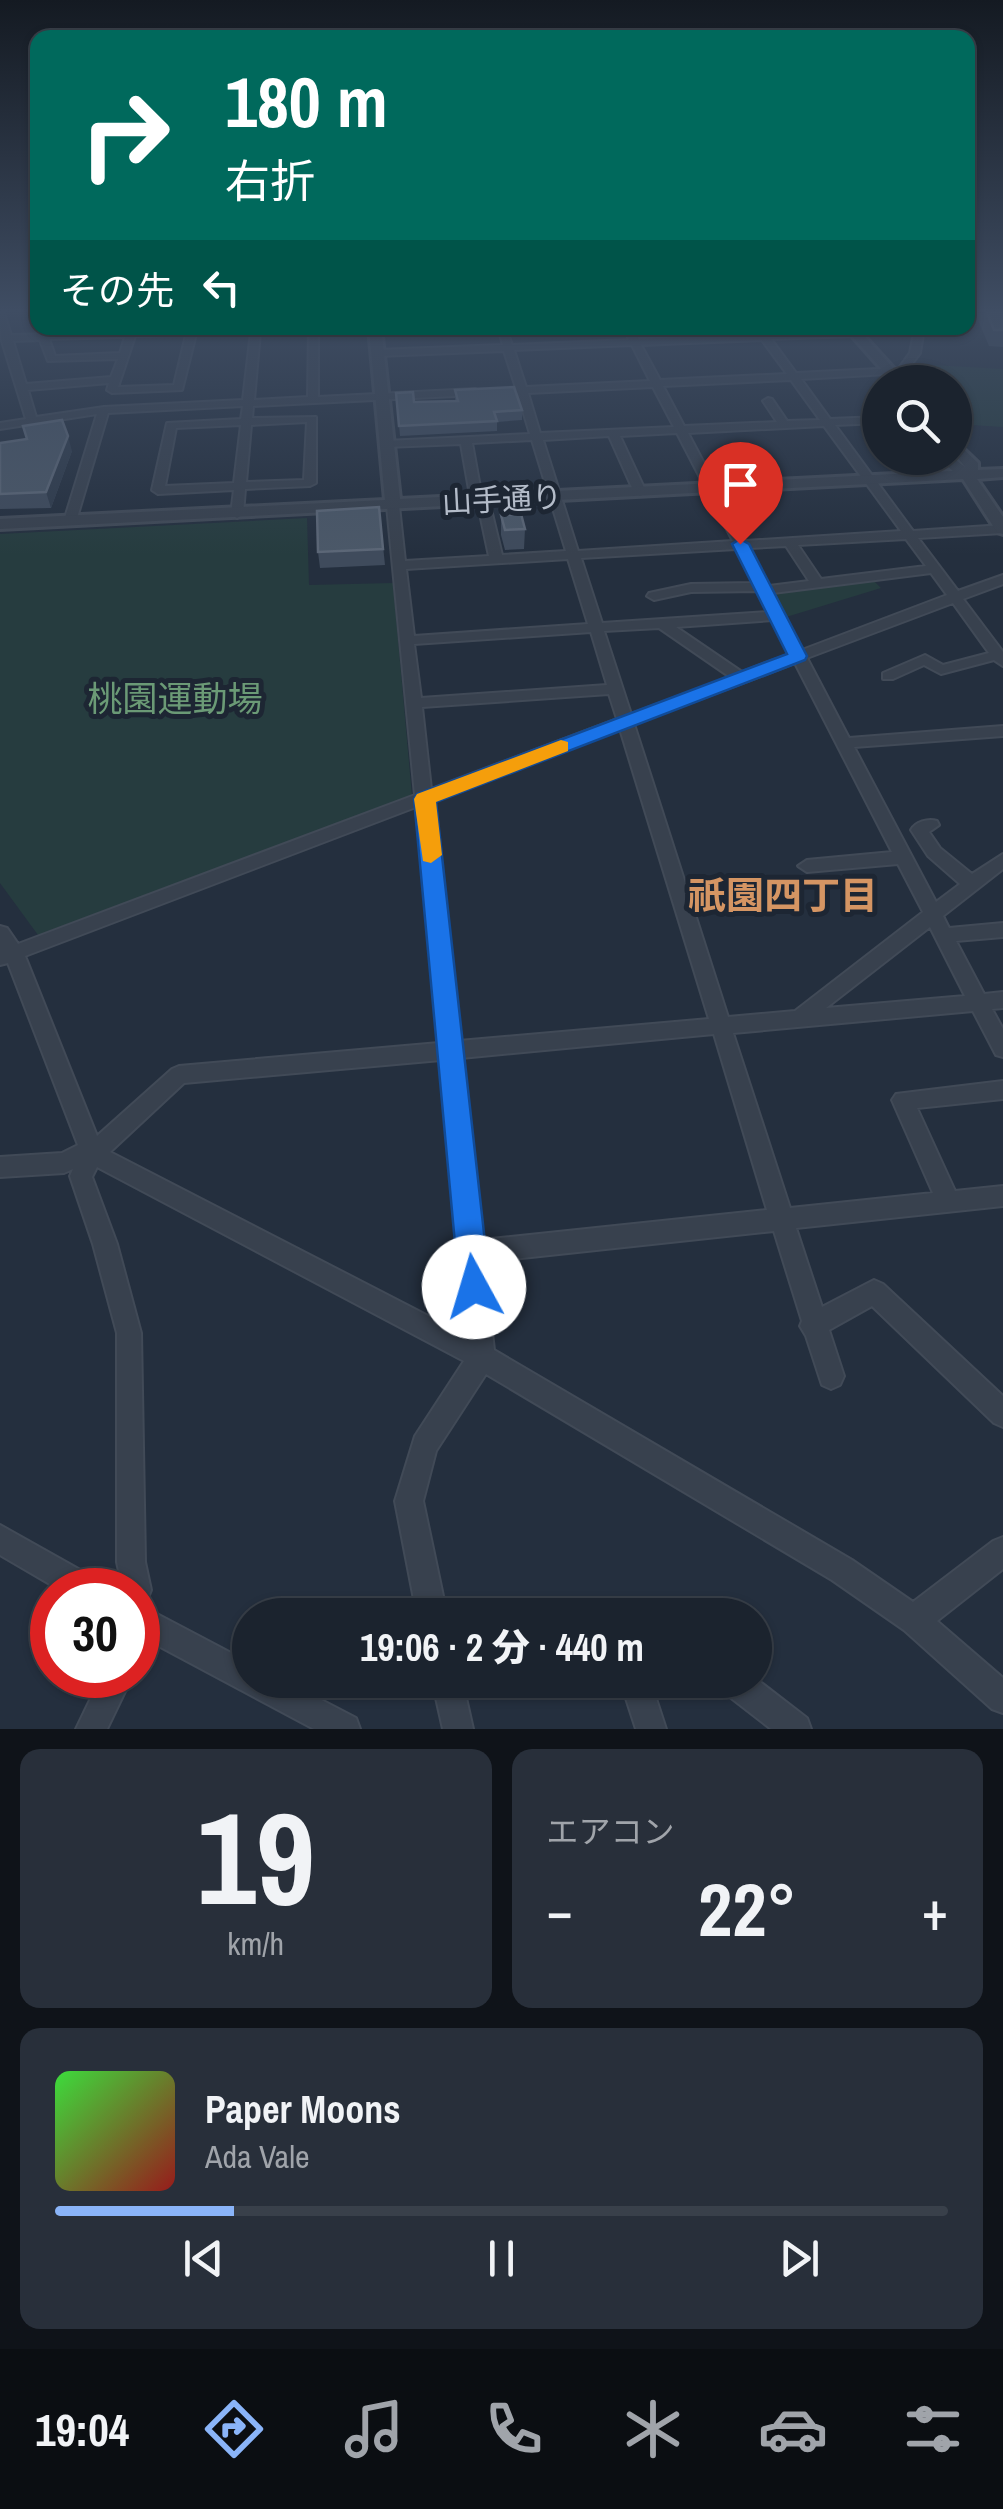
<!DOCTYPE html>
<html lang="ja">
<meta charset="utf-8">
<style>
body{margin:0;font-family:"Archivo Narrow","Noto Sans JP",sans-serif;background:#282f3a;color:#f1f3f6;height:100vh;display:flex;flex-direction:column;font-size:38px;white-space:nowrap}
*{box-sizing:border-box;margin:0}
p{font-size:32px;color:#a0a4aa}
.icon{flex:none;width:55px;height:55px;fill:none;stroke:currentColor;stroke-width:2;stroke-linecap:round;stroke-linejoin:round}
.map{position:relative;height:1729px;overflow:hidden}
.drawer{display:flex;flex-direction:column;gap:20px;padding:20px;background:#0f1319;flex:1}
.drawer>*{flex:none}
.top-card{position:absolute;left:30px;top:30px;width:945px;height:305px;border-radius:20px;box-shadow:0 2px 8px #0004,0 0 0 2px #39404a;background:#00695c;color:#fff;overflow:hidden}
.controls{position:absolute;left:862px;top:365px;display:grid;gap:20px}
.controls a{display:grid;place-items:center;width:110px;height:110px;border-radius:50%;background:#1b232e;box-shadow:0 2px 8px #0004,0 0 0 2px #39404a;font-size:50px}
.speed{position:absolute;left:30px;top:1568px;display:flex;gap:20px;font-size:50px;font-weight:700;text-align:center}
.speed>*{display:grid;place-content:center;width:130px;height:130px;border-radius:50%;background:#1b232e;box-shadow:0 2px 8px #0004,0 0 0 2px #39404a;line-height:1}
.speed .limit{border:15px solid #d22;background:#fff;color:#111}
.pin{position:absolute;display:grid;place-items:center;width:85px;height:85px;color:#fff;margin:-102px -42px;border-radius:50% 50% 50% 0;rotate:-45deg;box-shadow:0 0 10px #0007}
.pin .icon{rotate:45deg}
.me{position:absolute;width:110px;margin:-55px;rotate:354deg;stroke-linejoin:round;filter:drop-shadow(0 0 8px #0008)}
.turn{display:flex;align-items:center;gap:35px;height:210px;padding:0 30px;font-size:45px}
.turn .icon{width:130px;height:130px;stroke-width:2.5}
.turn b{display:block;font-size:70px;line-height:85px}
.then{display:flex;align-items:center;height:95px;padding:0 30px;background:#0003;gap:20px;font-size:38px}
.big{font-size:75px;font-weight:800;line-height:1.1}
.drawer .card{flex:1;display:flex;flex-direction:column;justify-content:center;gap:15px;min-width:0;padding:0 35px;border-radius:20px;background:#282f3a}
.drawer .dial{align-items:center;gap:0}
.dial b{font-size:130px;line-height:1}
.song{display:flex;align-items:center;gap:30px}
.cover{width:120px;height:120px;border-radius:15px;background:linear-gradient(135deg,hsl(120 70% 55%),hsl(0 70% 35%))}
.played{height:10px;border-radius:5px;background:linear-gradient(90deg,#8ab4f8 20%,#39404a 20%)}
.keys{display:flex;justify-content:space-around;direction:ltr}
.heat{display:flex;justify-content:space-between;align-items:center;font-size:55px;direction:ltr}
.drawer .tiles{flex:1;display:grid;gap:20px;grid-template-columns:1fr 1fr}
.card:last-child{grid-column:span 2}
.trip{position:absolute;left:232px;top:1598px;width:540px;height:100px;border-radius:50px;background:#1b232e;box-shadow:0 2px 8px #0004,0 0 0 2px #39404a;font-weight:800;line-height:100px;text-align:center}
.tabs{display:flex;height:160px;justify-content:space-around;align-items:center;background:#0b0e12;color:#a0a4aa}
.tabs .icon{width:70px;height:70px}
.tabs .current{color:#8ab4f8}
.tabs b{font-size:45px;color:#f1f3f6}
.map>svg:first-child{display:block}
.green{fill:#263c3f}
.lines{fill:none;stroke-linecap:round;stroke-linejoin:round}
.minor-casing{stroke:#414a57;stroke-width:4}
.tertiary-casing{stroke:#414a57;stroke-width:6}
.minor{fill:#38414e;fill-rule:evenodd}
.tertiary{fill:#38414e;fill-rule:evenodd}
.wall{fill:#3f4b5c}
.shaded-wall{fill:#2f3b4b}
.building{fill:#4b5868;stroke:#5c6777;stroke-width:2.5}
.route{fill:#1a73e8;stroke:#114b97;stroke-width:2.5}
.slow{fill:#f59e0b}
.labels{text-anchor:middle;stroke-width:10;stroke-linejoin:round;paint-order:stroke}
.far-street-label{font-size:30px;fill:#b4bcc9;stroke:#1d2633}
.park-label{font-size:35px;fill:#6b9a76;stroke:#1d2633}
.neighbourhood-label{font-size:38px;font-weight:bold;fill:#d59563;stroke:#1d2633}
</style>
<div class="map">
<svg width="1003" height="1729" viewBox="0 0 1003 1729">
<rect width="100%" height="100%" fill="#242f3e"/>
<path class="green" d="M915,364L1003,369V427L955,424V382H915L908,375Z
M307,518L309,585L393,583L412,796L38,935L0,883V534Z
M872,579L881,588L783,618L771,592Z"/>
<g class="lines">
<defs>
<path id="minor" d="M0,313H4L11,335L301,328L297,331L260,332L254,400L308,397L309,328H318V397L475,389L480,392L475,395L253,406L252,418L316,417V483L310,486L245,489L243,514L237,518L231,514L234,490L158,494L152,490L167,423L241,419L243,406L108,413L76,521L70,525L64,521L97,414L0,429V423L26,419L1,338ZM251,332L243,400L104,407L36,417L28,390L109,383L107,390L112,393L182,390L196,334ZM186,335L174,385L118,387L135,336ZM125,337L120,353L55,356L49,339ZM40,340L48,361L118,359L111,377L26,384L13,341ZM307,422L304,480L246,482L251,425ZM241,425L234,483L165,486L176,428Z
M498,328H506L512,345L629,340L624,328H632L639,339L758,334L756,332L761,329L767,334L856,330L861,333L856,336L771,339L796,373L899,368L910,353L915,328H924L920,353L905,373L801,379L830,419L880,417V423L835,425L913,531L1003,525V533L918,538L958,591L1003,575V584L963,599L1003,652V666L994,660L941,674L924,665L893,679H883V673L925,655L943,665L989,653L953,603L807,658L849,738L1003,726V736L854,747L936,902L960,884L928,856L911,830C915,822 928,818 937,821L939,825L929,832L940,848L972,874L1003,854V869L943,916L949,928L1003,923V937L956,941L984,994L1003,992V1008L992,1009L1003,1029V1057L996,1055L973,1011L733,1033L790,1208L933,1193L892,1100L896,1094L1003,1081V1099L917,1108L955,1191L1003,1186V1206L796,1228L822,1307L874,1280L883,1284L1003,1396V1427L994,1423L872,1306L829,1330L844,1376L840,1385L831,1389L822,1385L806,1336L800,1326L802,1321L774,1231L484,1262L494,1350L852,1560L913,1602L993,1541L1003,1537V1569L937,1621L1003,1678V1713L992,1709L904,1630L832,1580L486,1374L436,1451L423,1501L447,1615H417L395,1501L415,1436L464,1361L97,1167L92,1177L117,1244L141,1333L145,1562L151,1590L147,1600L138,1604V1590H123L117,1562V1333L93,1244L70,1176L73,1169L64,1173L0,1177V1157L62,1153L78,1145L8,963L0,965V926L7,928L18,944L415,795L387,506L393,502L399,506L405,561L489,556L478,504L471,501L461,444L386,447L381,444L386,441L530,434L518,394L506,391L516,388L504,351L378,356L373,353L378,350L503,345ZM762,340L787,374L660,380L641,345ZM632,345L650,381L526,387L514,350ZM791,380L820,420L787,421L772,399L768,398L763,401L777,422L684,426L663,386ZM653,387L674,427L540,433L528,393ZM824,426L901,531L745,541L688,433ZM677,433L733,541L578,551L543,440L609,436L634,492L640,496L646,492L620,436ZM532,440L566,551L502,555L489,501L482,498L472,443ZM906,539L926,566L821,579L798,545ZM786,546L809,581L769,586L749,548ZM736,549L754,583L691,584L649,593L647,596L654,600L691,592L758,591L769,612L602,623L581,558ZM568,559L588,624L414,636L406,569ZM931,573L947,595L802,650L773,593ZM773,620L790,654L742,672L676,627ZM659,628L730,677L631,714L604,631ZM591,632L607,685L421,698L414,644ZM795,663L892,852L807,860L798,866L807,872L898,864L923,912L795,1011L728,1017L634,724ZM609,694L617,719L431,789L422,707ZM620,729L709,1019L459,1041L432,801ZM416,807L439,1043L179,1066L172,1069L97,1136L25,956ZM930,927L965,996L826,1008ZM714,1034L767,1210L481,1240L461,1058ZM441,1060L467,1336L110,1152L184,1083Z
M0,1525L98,1580L102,1590H60L0,1555Z
M138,1604L250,1663V1680H283L356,1718L360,1729H314L138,1635Z
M102,1675H133L107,1729H76Z
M755,1678L807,1718L811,1729H771L722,1691L718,1680Z
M432,1680H462L473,1729H443Z
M620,1680H650L666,1729H636Z"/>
<path id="tertiary" d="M369,328H381L400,499L953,471L938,458H953L965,467L955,454V441L978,463V470L1003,469V477L977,479L1003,517V534L997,532L963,479L0,529V519L385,500Z
M845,328H857L906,382H893Z"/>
</defs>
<use href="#minor" class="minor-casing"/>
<use href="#tertiary" class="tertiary-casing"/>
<use href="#minor" class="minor"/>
<use href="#tertiary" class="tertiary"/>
</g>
<path class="wall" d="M975,313H1003V347L989,346Z
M455,390L522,410V420L497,422V431L400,436L396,393L414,402L455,401Z
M0,443L72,451L51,508L0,509Z
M379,507L385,565L320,568L318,552Z
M501,515L525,529L524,549L505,550L501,535Z"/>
<path class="shaded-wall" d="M68,436L72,451L51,508L46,492Z"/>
<path class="building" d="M987,313H1003V330H994Z
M514,387L522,410L494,412L497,421L399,426L396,393L413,392L414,402L458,401L455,390Z
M62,420L68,436L46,492L0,494V443L27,439L23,426Z
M379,507L383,549L318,552L317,511Z
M521,514L525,529L505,530L501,515Z"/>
<linearGradient id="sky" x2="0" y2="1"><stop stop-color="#141a22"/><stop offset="0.56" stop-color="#3f4d63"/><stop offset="1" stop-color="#3f4d63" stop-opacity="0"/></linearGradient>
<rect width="1003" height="555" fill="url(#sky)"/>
<path class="route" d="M740,539L749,544L807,656L805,660L436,802L490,1287L486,1298L474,1302L463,1298L459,1287L414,799L417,794L787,654L732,544Z"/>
<path class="slow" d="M561,740L568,742V751L436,802L442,855L431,863L423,861L414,799L417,794Z"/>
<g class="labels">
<g class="far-street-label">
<text transform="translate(502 500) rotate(-3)" y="10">山手通り</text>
</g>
<g class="park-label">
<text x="175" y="711">桃園運動場</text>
</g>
<g class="neighbourhood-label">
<text x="783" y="909">祇園四丁目</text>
</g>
</g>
</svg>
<div class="controls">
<a><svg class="icon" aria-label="search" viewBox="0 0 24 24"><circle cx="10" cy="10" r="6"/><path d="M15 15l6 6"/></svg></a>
</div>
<div class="speed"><div class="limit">30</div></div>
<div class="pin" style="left:740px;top:544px;background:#d93025"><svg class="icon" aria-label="arrive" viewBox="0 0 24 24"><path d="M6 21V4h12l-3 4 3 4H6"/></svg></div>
<svg class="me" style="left:474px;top:1287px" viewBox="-20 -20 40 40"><circle r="19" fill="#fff"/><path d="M0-13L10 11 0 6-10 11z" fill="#1a73e8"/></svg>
<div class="trip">19:06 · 2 分 · 440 m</div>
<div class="top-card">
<div class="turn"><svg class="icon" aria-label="right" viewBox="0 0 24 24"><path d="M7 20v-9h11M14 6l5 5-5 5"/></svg><div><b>180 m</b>右折</div></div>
<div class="then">その先<svg class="icon" aria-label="left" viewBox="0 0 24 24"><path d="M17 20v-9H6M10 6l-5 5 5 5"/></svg></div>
</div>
</div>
<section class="drawer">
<div class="tiles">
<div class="card dial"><b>19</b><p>km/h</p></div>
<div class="card"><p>エアコン</p>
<div class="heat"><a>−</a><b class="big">22°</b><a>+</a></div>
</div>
<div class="card">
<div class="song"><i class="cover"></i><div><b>Paper Moons</b><p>Ada Vale</p></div></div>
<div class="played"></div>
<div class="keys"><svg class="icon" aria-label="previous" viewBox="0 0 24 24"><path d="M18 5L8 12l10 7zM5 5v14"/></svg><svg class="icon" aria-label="pause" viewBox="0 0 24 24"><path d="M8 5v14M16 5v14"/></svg><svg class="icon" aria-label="next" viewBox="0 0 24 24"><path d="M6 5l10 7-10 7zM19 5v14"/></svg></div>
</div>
</div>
</section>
<nav class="tabs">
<b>19:04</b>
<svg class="icon current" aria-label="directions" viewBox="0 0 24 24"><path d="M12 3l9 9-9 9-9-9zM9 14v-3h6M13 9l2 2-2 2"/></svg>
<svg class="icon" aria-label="music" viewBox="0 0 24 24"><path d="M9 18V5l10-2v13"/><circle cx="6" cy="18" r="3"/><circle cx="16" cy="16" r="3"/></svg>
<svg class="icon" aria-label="phone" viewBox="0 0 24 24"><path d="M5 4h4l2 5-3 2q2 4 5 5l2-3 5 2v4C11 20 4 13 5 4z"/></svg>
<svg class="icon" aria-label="climate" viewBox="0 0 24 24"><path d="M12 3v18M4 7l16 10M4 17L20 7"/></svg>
<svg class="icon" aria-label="car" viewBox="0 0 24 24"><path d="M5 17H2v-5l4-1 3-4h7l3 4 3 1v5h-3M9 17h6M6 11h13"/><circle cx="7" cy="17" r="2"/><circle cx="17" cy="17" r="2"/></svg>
<svg class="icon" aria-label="filters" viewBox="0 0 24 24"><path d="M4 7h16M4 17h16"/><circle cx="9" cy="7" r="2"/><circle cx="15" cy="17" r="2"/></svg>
</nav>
